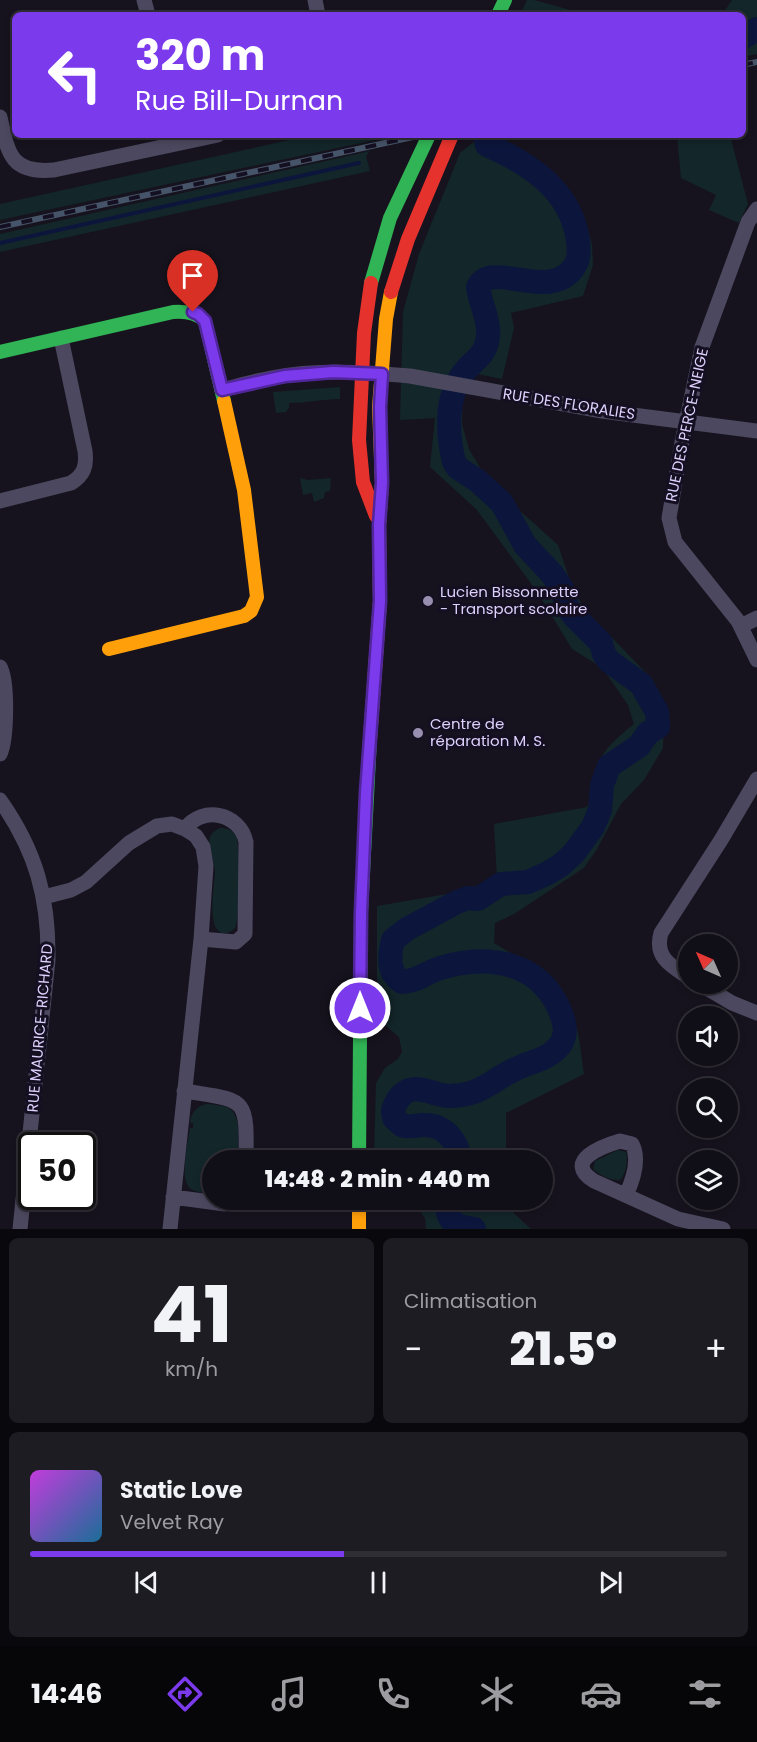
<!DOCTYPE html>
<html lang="fr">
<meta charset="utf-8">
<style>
body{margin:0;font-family:Poppins,sans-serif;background:#1e1c23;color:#f1f3f6;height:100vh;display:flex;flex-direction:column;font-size:22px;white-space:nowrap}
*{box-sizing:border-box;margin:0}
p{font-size:20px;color:#9c9ca1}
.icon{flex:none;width:33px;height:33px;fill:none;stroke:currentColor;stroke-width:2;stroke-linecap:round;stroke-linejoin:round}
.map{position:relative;height:1229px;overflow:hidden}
.panel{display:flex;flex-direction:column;gap:9px;padding:9px;background:#09080c;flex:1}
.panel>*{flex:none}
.hud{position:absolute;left:12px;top:12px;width:734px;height:126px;border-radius:9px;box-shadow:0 3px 9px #0003,0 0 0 2px #302e35;background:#7c3aed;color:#fff;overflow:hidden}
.needle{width:39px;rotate:315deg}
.tools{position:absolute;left:678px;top:934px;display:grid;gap:12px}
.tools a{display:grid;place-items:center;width:60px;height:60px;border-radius:50%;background:#100e16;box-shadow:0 3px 9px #0003,0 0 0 2px #302e35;font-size:30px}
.speed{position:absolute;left:18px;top:1132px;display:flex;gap:12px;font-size:30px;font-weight:700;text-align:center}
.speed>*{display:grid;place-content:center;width:78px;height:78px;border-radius:50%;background:#100e16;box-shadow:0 3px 9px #0003,0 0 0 2px #302e35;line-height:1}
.speed .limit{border:3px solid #111;border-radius:9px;background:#fff;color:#111}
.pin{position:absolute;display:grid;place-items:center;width:51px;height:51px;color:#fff;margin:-62px -26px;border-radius:50% 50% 50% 0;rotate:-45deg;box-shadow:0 0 6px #0007}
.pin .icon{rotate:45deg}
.me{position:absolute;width:66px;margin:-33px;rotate:0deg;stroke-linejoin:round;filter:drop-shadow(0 0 4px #0008)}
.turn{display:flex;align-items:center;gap:21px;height:126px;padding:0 24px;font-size:27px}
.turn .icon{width:78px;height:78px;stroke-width:2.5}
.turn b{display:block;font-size:42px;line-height:51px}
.big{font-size:45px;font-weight:800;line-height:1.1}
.panel .card{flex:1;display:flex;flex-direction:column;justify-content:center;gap:9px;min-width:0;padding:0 21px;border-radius:9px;background:#1e1c23}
.panel .dial{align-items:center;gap:0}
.dial b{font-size:78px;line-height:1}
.song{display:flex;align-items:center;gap:18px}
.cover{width:72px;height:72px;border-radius:9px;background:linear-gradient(135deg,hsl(290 70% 55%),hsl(200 70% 35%))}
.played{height:6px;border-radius:3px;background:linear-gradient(90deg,#7c3aed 45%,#302e35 45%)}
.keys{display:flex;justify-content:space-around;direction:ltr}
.heat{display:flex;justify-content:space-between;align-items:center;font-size:33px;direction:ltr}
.panel .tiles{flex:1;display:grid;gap:9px;grid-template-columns:1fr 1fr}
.card:last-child{grid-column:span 2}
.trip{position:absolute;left:202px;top:1150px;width:351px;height:60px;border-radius:30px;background:#100e16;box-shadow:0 3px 9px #0003,0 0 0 2px #302e35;font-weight:800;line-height:60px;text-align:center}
.tab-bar{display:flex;height:96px;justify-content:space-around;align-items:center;background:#060609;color:#9c9ca1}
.tab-bar .icon{width:42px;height:42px}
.tab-bar .on{color:#7c3aed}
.tab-bar b{font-size:27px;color:#f1f3f6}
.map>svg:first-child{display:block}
.green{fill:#13262a}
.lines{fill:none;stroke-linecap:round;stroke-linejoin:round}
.stream{stroke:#0c163c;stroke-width:4}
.river{stroke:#0c163c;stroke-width:24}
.street{stroke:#4c485f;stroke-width:15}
.fast{stroke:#30b455;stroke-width:14}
.slow{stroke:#ff9f0a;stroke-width:14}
.jam{stroke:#e5322d;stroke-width:14}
.rail-casing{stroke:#465469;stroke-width:6}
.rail{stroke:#150f22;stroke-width:4;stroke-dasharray:11;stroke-linecap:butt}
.route-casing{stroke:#51269a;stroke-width:15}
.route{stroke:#7c3aed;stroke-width:10}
.poi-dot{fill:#988eaf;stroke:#150f22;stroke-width:2}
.labels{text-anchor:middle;stroke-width:6;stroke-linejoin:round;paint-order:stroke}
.street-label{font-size:15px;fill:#ded1fd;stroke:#150f22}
.poi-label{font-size:15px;fill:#ded1fd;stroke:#150f22;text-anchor:start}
</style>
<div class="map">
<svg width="757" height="1229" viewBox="0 0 757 1229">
<rect width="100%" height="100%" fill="#16131e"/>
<path class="green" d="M527,0H534L589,15H520Z
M732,0H757V54L743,57L742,15H722Z
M312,135H398L0,220V204Z
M677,135H730L748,204L739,223L709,210L716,195L681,178Z
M475,141L508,145L545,171L568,192L587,226L592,245L593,265L583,296L511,313L514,328L502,379L473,373L463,376L462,424L469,449L482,471L497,490L558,545L573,590L587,612L653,680L664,707L663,748L644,780L621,804L597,849L584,868L514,914L495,923L494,943C525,962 561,981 574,1018C580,1036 581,1056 584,1074L506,1113V1161H374L376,1083L385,1068L398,1059L402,1052L399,1037L378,1019L377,1014V906L488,887L497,879L494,824L587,807C595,792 593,787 596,771C601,750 618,737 634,724L628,705L608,676L601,667L572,649L538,593L477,510L430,467L435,418L400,420L403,312L419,254L460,153Z
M370,151L366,156L370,171L0,252V234Z
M340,387V399C323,399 307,403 289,403V408L286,412L276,413L273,392Z
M300,478L308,480L331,478L330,491L325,492L324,498L314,502L312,493L303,495Z
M220,828C227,828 232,830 236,836C241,845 240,920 235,928C231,932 227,934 222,933C206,929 215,884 215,870C214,861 207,844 210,837C212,832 216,830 220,828Z
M207,1104C214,1105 221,1105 227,1107C244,1115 237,1146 237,1161H213V1194C206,1193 196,1193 190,1188C179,1179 188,1142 190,1128H193V1123H190C191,1112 197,1106 207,1104Z
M618,1150L626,1152C628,1160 626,1174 620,1180C612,1181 599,1175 593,1169L595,1161Z
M373,1200H506V1206L531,1229H426L425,1218L418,1209L373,1211Z"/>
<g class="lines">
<path class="stream" d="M0,243L359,163"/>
<path class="river" d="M742,38L757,29
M460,1161C458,1140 444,1124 422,1125C415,1126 409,1127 403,1126L394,1118L393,1110C396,1101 400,1093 410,1090C423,1086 436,1096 449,1096C485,1095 491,1079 520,1067C531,1062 544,1060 553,1052C566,1042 567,1030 562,1016C543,962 490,953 440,968C427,972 416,982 402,982C387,973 389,955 393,940L407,929L457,902L468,898L478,899L501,884L528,882L548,873L561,865L574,853L593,827L600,810L602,785L609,766L639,746L648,733L658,727L657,712L641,684L609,661L604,654L601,643L575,617L567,607L562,589L552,574L525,545L502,503L478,481L458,468L454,462C447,433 445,396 465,371C473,361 484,356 487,342C492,324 480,304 478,287C491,260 544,300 571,271C580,261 579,252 578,241C572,197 541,172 504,153C498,150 493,148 487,145L485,135
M445,1200C448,1222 453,1226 474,1229"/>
<path class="street" d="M144,0L148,15
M315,0L318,15
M0,117C8,154 11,174 54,170L218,135
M757,209L748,222L702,347L682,442L669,518L675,542L738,621L757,660
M222,390C238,386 255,381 271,378C317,369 364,372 410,376L602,411L757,431
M0,501L71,483C84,475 87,466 85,451L61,338
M741,626L757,618
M0,667C8,681 7,739 0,754
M0,800C36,851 49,898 48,960L20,1229
M185,829C202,805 240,813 246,842L245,934L236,942L201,939
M44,897L71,890L86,882L129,843L157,826L172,824L185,829L196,836L203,847L206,866L201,939L170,1229
M688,977C671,966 654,957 661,933L721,840L757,779
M700,984L732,1003L757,1013
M184,1091C247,1101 247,1096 246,1161
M626,1195C633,1180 640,1159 632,1144L620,1141C603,1146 562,1161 594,1181L678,1219L723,1229
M173,1197L225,1204L237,1200"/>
<path class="fast" d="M498,15L505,0
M371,283L390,218L429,135
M0,352L173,312C185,311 196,312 205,321L224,401
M359,1161L361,912L370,739"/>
<path class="slow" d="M109,649L244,616L251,611L257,597L244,490L224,401
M370,739L380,601L379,525L382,483L379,407L386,319L391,292
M359,1200V1229"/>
<path class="jam" d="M371,283L364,333L359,440L363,482L376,516
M391,292L408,239L452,135"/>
<defs>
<path id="rail" d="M742,65L757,62
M0,227L422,135"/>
</defs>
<use href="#rail" class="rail-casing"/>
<use href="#rail" class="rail"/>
</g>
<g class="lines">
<defs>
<path id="route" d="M193,312L198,314L205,321L222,390L285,376L333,372L382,374L380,407L382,483L379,525L380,601L366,793L361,912L360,1008"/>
</defs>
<use href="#route" class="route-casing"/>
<use href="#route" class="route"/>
</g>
<g class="poi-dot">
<circle cx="428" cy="601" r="6"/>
<circle cx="418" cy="733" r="6"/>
</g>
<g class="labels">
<g class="street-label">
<text transform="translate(569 404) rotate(9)" y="5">RUE DES FLORALIES</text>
<text transform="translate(687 425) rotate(-78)" y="5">RUE DES PERCE-NEIGE</text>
<text transform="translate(40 1028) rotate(-85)" y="5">RUE MAURICE-RICHARD</text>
</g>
<g class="poi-label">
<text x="440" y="597">Lucien Bissonnette<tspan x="440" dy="17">- Transport scolaire</tspan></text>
<text x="430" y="729">Centre de<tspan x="430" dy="17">réparation M. S.</tspan></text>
</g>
</g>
</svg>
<div class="tools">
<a><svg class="needle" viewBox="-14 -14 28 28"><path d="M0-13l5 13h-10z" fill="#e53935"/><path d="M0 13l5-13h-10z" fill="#9c9ca1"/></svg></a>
<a><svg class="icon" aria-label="sound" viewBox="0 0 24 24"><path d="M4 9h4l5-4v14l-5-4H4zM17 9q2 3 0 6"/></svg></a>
<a><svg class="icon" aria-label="search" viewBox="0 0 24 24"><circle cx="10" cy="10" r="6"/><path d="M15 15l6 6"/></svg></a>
<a><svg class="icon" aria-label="layers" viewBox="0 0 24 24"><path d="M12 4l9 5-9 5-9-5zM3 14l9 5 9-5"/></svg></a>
</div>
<div class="speed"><div class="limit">50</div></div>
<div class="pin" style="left:193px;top:312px;background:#d93025"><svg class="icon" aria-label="arrive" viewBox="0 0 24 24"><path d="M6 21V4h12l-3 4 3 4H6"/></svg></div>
<svg class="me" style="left:360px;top:1008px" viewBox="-20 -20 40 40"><circle r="17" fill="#7c3aed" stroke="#fff" stroke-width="3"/><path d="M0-11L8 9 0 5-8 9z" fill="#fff"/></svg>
<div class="trip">14:48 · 2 min · 440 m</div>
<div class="hud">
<div class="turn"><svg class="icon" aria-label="left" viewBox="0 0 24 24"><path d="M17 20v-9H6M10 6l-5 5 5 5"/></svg><div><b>320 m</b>Rue Bill-Durnan</div></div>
</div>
</div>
<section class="panel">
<div class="tiles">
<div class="card dial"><b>41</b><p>km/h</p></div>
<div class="card"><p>Climatisation</p>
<div class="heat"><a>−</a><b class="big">21.5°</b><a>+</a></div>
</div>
<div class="card">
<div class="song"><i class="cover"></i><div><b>Static Love</b><p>Velvet Ray</p></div></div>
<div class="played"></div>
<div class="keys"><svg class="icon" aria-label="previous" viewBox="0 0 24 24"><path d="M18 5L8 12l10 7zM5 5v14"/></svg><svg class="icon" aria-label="pause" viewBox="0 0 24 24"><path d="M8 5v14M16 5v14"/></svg><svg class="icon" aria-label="next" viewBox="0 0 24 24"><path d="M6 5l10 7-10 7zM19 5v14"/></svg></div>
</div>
</div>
</section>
<nav class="tab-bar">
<b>14:46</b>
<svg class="icon on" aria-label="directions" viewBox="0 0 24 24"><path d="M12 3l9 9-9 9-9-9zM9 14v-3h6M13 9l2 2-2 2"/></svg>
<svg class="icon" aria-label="music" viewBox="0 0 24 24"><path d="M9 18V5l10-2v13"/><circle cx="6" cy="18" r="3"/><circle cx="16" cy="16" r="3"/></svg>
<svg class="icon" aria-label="phone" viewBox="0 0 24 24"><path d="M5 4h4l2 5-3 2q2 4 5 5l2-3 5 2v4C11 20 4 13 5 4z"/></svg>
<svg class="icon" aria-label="climate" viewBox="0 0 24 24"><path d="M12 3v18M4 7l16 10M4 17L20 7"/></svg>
<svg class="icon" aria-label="car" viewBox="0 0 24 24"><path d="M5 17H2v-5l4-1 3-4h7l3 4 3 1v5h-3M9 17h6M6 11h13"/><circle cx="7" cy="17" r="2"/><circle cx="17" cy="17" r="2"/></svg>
<svg class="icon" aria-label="filters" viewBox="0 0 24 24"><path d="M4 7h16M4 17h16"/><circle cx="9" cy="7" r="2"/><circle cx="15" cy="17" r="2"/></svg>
</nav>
